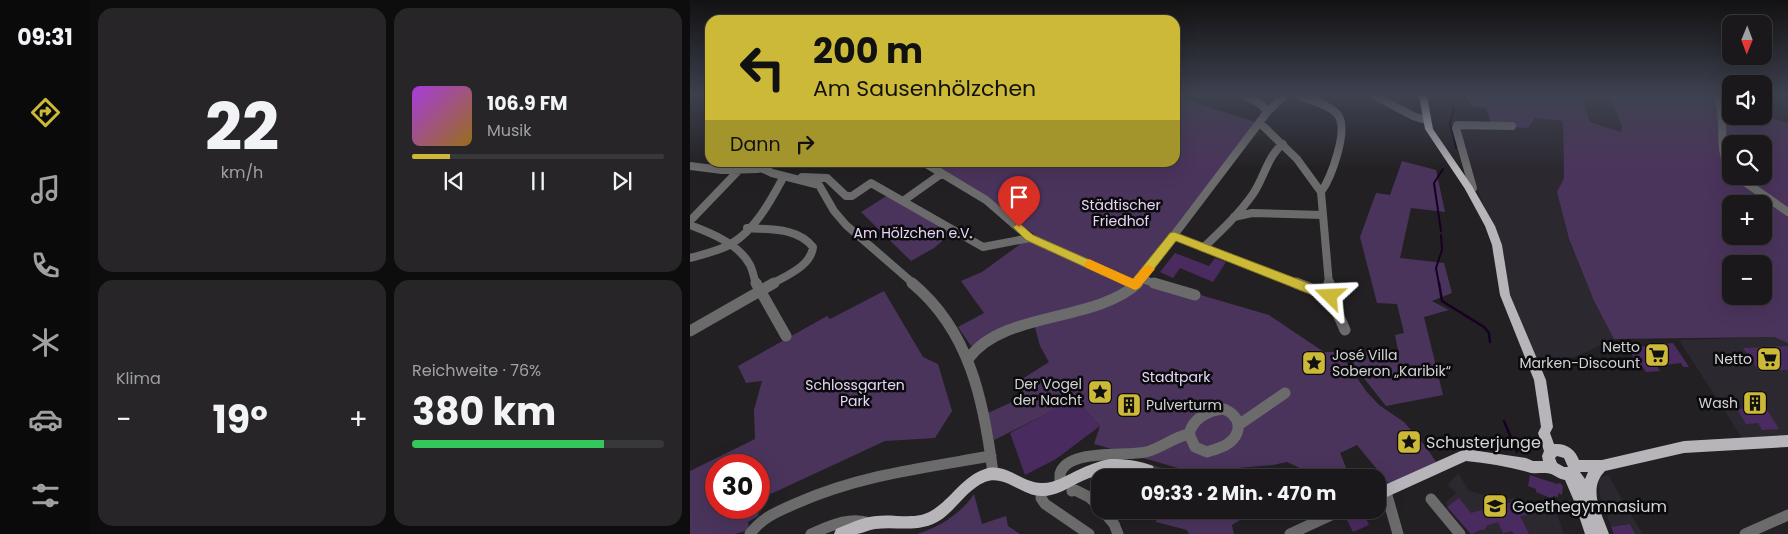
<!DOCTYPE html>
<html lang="de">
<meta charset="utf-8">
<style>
body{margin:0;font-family:Poppins,sans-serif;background:#272527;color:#f1f3f6;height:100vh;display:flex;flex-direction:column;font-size:19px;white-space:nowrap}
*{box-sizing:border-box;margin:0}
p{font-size:16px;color:#9fa0a2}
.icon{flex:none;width:28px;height:28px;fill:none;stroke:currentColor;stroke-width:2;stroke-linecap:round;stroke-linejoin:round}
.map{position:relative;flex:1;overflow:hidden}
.drawer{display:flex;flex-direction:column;gap:8px;padding:8px;background:#0e0d0e;width:600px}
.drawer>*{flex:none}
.banner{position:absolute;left:15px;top:15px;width:475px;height:152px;border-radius:15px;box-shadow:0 5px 20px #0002,0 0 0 1px #383739;background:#cdb938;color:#111;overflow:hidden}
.needle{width:32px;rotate:181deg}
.buttons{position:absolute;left:1032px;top:15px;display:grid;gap:10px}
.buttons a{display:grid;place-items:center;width:50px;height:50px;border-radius:10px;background:#1a181a;box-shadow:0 5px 20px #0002,0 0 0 1px #383739;font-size:25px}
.speed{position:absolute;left:15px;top:454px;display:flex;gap:10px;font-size:25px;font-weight:700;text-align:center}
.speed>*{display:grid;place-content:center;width:65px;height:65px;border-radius:50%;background:#1a181a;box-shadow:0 5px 20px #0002,0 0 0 1px #383739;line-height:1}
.speed .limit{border:8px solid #d22;background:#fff;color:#111}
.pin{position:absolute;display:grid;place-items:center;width:42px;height:42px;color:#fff;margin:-51px -21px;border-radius:50% 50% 50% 0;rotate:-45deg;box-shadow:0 0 5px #0007}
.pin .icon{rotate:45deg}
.me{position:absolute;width:55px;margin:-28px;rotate:291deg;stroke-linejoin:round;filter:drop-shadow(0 0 4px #0008)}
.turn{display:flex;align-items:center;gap:18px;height:105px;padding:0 25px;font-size:22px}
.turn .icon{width:65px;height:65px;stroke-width:2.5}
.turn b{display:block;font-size:35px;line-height:42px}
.then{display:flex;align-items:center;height:48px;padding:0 25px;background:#0003;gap:10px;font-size:19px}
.big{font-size:38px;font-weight:700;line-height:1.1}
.drawer .card{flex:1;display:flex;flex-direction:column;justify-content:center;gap:8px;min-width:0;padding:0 18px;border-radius:15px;background:#272527}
.drawer .dial{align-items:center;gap:0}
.dial b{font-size:65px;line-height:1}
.song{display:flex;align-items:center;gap:15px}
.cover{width:60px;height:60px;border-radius:8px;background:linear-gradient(135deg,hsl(280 70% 55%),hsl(40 70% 35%))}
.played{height:5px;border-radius:2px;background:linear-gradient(90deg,#cdb938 15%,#383739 15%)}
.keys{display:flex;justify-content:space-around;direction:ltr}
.heat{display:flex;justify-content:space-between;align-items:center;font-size:28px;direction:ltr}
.charge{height:8px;border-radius:4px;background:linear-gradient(90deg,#34c759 76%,#383739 0)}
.drawer .tiles{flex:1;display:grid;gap:8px;grid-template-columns:repeat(2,1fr)}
.trip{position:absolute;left:401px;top:469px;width:295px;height:50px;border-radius:15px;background:#1a181a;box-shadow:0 5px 20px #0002,0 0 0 1px #383739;font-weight:700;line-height:50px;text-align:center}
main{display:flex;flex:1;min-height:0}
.tabs{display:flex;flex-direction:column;width:90px;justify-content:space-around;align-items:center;background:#0a0a0a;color:#9fa0a2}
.tabs .icon{width:35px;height:35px}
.tabs .active{color:#cdb938}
.tabs b{font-size:22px;color:#f1f3f6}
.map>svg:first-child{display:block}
.built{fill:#2c2830}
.green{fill:#4b345c;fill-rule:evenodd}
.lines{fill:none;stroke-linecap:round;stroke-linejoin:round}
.stream-far1{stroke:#160123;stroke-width:2}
.stream{stroke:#160123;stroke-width:2.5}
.building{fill:#4a2b60}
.major-tunnel{stroke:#3d3b3e;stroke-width:12;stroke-dasharray:12 5.5;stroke-linecap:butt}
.minor-far1{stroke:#6b6b6c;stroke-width:8}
.minor{stroke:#6b6b6c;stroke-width:11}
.major{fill:#b7b5b9;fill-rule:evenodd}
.route{fill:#cdb938;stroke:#857824}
.slow{fill:#f59e0b}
.labels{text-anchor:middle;stroke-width:5;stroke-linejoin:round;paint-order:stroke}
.park-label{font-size:14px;fill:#e8d5f7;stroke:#0b0a0c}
.poi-label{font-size:14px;fill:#d4d3d5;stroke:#0b0a0c;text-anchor:end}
.near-poi-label{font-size:16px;fill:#d4d3d5;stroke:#0b0a0c;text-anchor:start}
</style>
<main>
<nav class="tabs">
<b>09:31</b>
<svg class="icon active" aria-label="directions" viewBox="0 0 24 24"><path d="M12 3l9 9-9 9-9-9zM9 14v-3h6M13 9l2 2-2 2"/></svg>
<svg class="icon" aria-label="music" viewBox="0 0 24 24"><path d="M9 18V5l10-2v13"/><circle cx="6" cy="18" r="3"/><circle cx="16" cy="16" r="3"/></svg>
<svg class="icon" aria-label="phone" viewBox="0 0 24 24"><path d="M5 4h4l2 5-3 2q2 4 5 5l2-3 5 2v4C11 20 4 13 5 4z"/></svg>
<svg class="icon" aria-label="climate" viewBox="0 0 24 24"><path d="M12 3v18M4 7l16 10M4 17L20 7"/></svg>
<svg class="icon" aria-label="car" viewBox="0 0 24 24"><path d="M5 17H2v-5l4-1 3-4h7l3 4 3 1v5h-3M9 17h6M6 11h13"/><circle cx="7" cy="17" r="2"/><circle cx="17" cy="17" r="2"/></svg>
<svg class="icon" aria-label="filters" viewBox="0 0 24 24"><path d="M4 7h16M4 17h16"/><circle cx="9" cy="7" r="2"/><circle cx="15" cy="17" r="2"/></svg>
</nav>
<section class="drawer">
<div class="tiles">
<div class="card dial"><b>22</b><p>km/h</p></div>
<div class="card">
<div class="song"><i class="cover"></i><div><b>106.9 FM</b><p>Musik</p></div></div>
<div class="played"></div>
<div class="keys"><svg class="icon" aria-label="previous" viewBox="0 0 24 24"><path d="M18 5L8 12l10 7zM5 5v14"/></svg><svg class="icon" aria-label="pause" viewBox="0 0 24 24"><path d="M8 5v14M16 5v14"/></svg><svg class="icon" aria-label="next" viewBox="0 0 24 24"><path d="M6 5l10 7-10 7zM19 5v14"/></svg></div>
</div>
<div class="card"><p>Klima</p>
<div class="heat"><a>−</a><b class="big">19°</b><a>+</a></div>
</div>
<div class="card"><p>Reichweite · 76%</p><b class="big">380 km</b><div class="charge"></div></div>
</div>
</section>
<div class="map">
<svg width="1098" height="534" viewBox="0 0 1098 534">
<rect width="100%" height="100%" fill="#222023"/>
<path class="built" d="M891,96H919L932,126V132L900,122Z
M1074,96H1098V123L1074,115Z
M845,118L873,121L874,178L867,192L879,240L904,301L924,339L885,357L847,363L816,294L809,245L787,189L769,127L771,125L838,128Z
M1084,337L1098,343V435L1052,438L989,340Z
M768,473L779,491L814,500L824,498L865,509L874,534H781L755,503L766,493L758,485Z
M918,475L949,528L953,534H924L910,497L909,484L910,478Z"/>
<path class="green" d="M485,96L565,122L449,275L473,284L579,315L634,352H643L652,356L676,391L689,405L714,422L737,448L746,462L699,484L667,445L650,453L660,477H629L597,462L583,465L502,472L404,444L410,426L391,406L358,413L304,440L298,413L335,396L329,381L359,362L350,346L343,320L281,346L268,327L294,313L271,281L292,272L344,234L279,190L242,163L485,162Z
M775,96H891L900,122L931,132L932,126L919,96H1033L1034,101L1041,104V116L1074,115L1098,123V343L1084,337L924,339L904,301L879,239L867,192L874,178L873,121L845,118L838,128L802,126L796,108L783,107ZM1041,144H1074V176H1041ZM1041,204H1074V236H1041ZM1041,264H1074V296H1041Z
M712,161L746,170L755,212L721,208L710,258L754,263L762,293L742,301L759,310L734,317L753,395L696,406L657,357L661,350L709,355L705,335L714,333L707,304L687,303L670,237L686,193L700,195Z
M198,195L263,232L244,248L221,261L171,212Z
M194,291L233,357L248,364L262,411L245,438L195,441L72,498L68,516L58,522L59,530L45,534H0V471L65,439L64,410L72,381L56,383L48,366L137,316L140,319ZM26,465H69V508H26Z
M284,494L292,524L316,516L318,526L330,534H227C248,528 272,513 284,494Z
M469,510H562L563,512L542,525L544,534H499L497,530L466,522Z"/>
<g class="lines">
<path class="stream-far1" d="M757,96L764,110L760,123L766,148
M751,231L744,183L753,169
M749,284L746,268L752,250L751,235"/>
<path class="stream" d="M749,283L752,301L794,327L799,333L800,342
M814,421L827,452"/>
</g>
<path class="building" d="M485,253L519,266L525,258L536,262L523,282L490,268L483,278L470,272Z
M983,343L999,367H993L991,363L967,366L970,371L956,372L952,366H949L938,348Z
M1098,346V370L1069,371L1053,348Z
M1066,398L1071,400L1089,429L1072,430L1068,423L1056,424L1047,409L1061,408L1056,399Z
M373,401L391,406L410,426L366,459L335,475L320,433L358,413Z
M840,475L867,484L870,483L873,486L872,495L868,493V497L863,496V499L846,492V489L838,486Z
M769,498L781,513L826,501L827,503L835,501L842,514L830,516L839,534H824L822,531L813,533L808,522L798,525L794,530H790L781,534L757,507Z
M662,510H672L679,525L663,532L655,516Z
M940,524L945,534H924L921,527Z"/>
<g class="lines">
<path class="major-tunnel" d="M458,470L482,478"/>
<path class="minor-far1" d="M17,96L20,101
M556,96L569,103L578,111
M610,96C622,101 640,105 648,115C659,130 641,178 631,192
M685,96L723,116L736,120
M1028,96C1037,121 1026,149 1041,172
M570,123L607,159L631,192L639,284
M58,162L82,173L129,185L144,211L156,225L224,284
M233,162L296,200L340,238L443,284
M0,166L32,170L68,169
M1046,176L1098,212
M112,177L137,178L156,196H162L181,183L293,247L340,238
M779,188H783L766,128L767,125L822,126
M213,201L251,174
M544,217L562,213L633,215
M0,221L49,170
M0,225C21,233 49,244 60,265C63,271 64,278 66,284
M57,228C80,230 107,227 123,247C121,266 97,275 82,284
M484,236L609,284
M513,248C531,231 549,214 563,194C574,178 578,155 593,144
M0,258C14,254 29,251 41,244C66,229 81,200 94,176
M452,279L467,284
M447,284L578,111L594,96"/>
<path class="minor" d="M66,283L96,336
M222,283C280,331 294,402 303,473
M440,283L445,285
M464,283L505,295
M606,283L640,296
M639,283L640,296L655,330
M0,331L84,283
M279,358C313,311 404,323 448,283
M534,409C552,417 553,434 536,445C530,448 523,450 517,452L505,447L499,434C503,418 519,410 534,409Z
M550,424L595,393
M370,486C370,482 370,478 370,474C377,448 436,457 456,452C471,448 484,437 499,434
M352,490L351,498L355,504L399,534
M382,491L385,490L399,497L410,507
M696,492L708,534
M741,499L770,534
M412,510L424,524L428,534
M60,534C72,517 89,511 107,503C171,475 233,468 301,456
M121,534C140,526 159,516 180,523
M600,534L652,510
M1055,534L1098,515"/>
<path class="major" d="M729,96H737L743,129L782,186L805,226L812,245L820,295L856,380L863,427L860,433L864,444C876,443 885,449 889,460H912L994,441L1098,435V447L994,453L915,471C897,489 912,514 919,534H895L884,501L875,480C869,479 866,476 861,474C855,472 848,474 841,473C820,467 798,463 776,461L688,501V488L775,449L836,458L843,461H853L852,456L854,451L848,433L851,427L844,380L810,295L802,245L795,226L775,189L735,129ZM867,456L874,458L878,467H874L867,463L865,458ZM890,472H898L895,479Z
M420,459C434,459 449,460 463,466L464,470L463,474L458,476C432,470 412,471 388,483C377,489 365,496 353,496C332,497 315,474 295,482C278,489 267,508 252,519C230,534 209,526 185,529C179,530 173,533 167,534C160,534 151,534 144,534L146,529C159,524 172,517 186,516C201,514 216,518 231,515C256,509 269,477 295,469C317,462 332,484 353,483C365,483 377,475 388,470C398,465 409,461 420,459Z
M593,468L612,473L613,478L558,477L559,472Z"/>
</g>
<linearGradient id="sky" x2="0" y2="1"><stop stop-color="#131213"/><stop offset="0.56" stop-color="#3e4250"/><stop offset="1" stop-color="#3e4250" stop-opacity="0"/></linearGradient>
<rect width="1098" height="170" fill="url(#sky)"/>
<path class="route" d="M329,223L343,235L443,279L480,233L484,232L644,293L646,296L644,300H635L486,241L449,288L445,290L336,240L323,227Z"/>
<path class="slow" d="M399,259L443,279L455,266L459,265L465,269L449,288L445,290L395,267L394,264Z"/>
<defs>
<symbol id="supermarket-square" viewBox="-11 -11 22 22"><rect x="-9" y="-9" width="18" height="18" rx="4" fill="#cdb938" stroke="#0b0a0c"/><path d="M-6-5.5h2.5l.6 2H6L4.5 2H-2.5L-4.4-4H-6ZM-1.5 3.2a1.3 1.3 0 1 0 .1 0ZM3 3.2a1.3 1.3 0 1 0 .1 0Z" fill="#111"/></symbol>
<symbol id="sight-square" viewBox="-11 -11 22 22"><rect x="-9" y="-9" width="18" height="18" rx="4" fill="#cdb938" stroke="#0b0a0c"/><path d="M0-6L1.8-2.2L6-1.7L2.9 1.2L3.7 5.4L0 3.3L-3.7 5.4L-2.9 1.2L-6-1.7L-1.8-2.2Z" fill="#111"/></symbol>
<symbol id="building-square" viewBox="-11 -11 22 22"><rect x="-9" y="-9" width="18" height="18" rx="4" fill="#cdb938" stroke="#0b0a0c"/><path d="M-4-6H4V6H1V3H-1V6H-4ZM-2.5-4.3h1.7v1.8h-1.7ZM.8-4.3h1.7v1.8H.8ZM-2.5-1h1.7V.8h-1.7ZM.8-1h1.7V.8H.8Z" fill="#111"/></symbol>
<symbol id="school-square" viewBox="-11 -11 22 22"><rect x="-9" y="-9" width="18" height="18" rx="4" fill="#cdb938" stroke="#0b0a0c"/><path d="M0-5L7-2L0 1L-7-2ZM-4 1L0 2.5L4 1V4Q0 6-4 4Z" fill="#111"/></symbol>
</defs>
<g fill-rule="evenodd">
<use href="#supermarket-square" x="953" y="341" width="28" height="28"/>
<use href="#supermarket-square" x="1065" y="345" width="28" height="28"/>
<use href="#sight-square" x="610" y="349" width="28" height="28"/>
<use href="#sight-square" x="396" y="378" width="28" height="28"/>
<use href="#building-square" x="1051" y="389" width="28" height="28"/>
<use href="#building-square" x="425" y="391" width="28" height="28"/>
<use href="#sight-square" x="705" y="428" width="28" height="28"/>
<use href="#school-square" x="791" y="492" width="28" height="28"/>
</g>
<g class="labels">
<g class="park-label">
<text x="431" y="210">Städtischer<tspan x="431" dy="16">Friedhof</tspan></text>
<text x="223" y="238">Am Hölzchen e.V.</text>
<text x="486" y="382">Stadtpark</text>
<text x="165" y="390">Schlossgarten<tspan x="165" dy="16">Park</tspan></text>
</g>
<g class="poi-label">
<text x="950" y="352">Netto<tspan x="950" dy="16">Marken-Discount</tspan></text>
<text x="642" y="360" text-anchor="start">José Villa<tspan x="642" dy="16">Soberon „Karibik“</tspan></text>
<text x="1062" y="364">Netto</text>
<text x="392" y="389">Der Vogel<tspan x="392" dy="16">der Nacht</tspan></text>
<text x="1048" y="408">Wash</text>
<text x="456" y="410" text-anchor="start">Pulverturm</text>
</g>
<g class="near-poi-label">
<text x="736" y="448">Schusterjunge</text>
<text x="822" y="512">Goethegymnasium</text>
</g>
</g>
</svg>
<div class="buttons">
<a><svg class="needle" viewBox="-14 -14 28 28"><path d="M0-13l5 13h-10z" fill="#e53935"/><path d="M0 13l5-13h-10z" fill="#9fa0a2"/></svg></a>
<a><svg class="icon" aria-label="sound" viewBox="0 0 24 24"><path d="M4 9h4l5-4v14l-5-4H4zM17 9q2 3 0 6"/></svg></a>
<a><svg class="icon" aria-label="search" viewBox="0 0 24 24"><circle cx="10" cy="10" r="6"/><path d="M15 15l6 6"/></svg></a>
<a>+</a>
<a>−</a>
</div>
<div class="speed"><div class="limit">30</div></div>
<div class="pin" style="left:329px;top:227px;background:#d93025"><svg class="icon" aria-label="arrive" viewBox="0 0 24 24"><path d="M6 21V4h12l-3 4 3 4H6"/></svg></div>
<svg class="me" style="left:640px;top:296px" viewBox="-20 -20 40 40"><path d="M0-17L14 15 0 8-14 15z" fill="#cdb938" stroke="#fff" stroke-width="4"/></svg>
<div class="trip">09:33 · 2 Min. · 470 m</div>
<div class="banner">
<div class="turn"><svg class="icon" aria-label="left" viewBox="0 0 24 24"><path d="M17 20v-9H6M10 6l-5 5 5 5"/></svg><div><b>200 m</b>Am Sausenhölzchen</div></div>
<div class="then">Dann<svg class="icon" aria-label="right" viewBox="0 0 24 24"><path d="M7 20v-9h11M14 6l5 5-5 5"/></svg></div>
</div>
</div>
</main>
